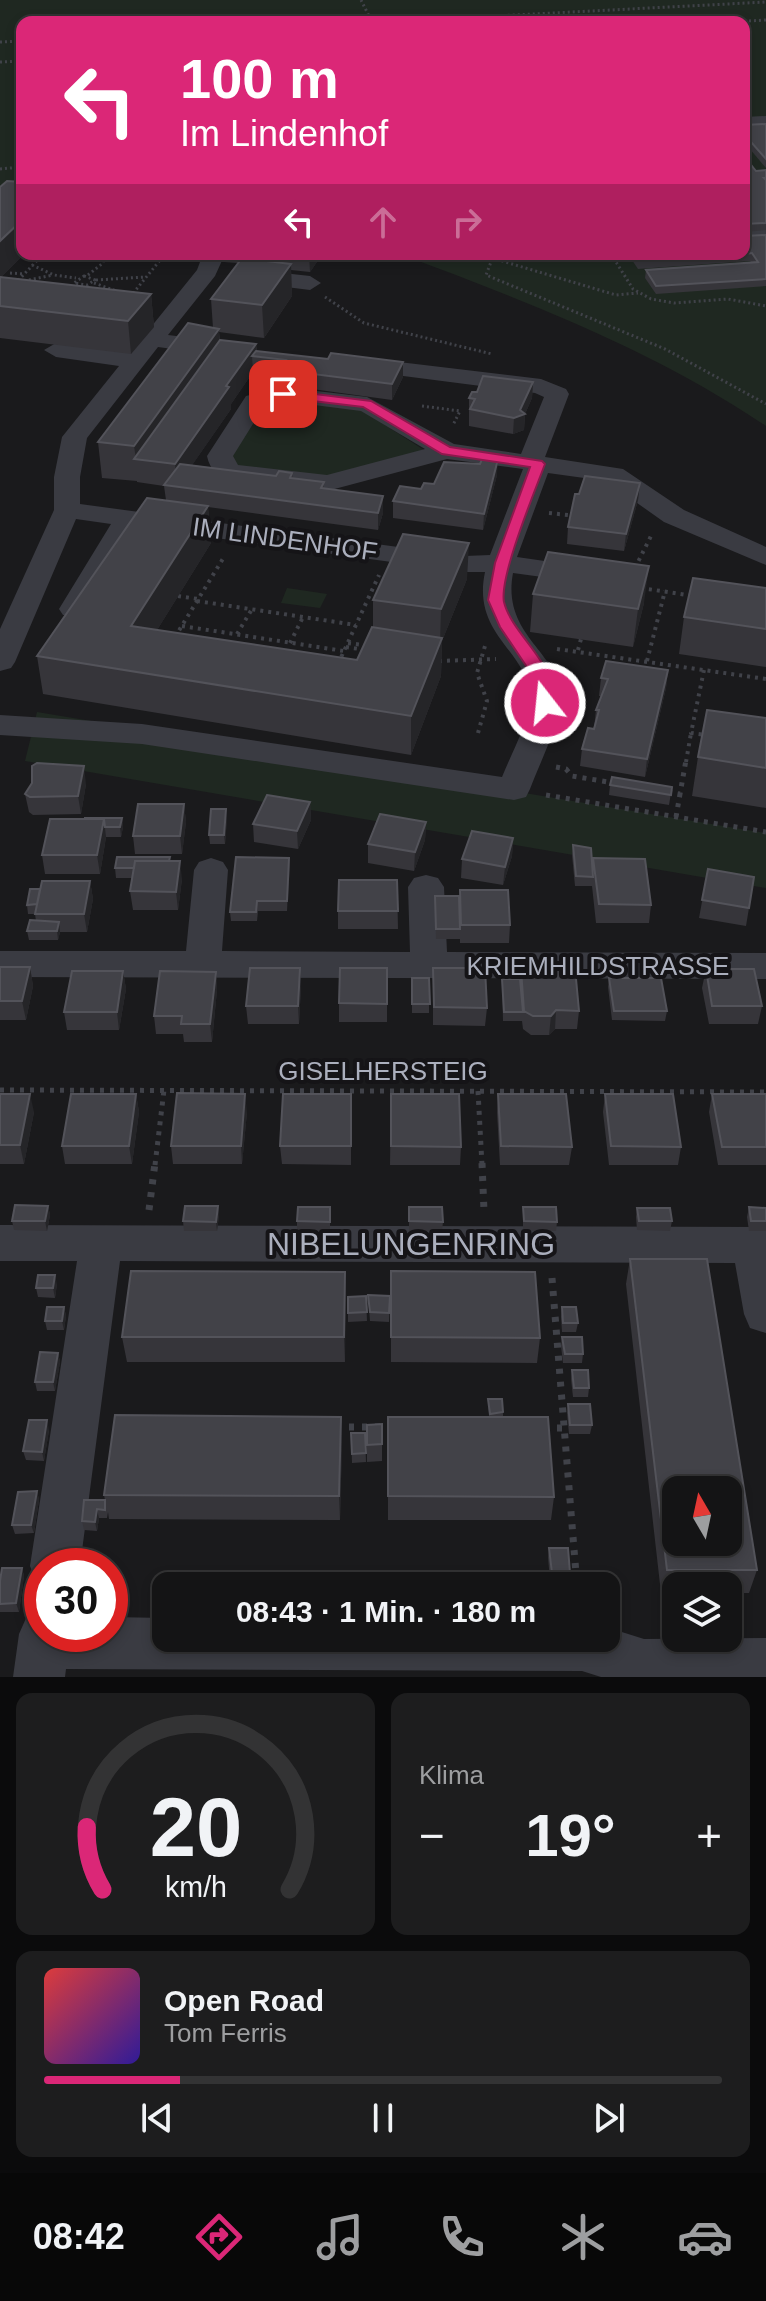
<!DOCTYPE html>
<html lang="de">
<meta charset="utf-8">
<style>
body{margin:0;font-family:Helvetica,sans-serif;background:#1d1d1e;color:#f1f3f6;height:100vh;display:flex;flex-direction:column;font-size:30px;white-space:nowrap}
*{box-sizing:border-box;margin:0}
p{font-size:26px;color:#9d9ea0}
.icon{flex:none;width:44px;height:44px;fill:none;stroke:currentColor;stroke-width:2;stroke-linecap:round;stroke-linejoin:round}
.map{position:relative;height:1677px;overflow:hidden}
.panel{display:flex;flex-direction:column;gap:16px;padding:16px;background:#0b0b0c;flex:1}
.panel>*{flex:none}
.hud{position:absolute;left:16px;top:16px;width:734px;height:244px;border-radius:16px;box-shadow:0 4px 12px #0003,0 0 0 2px #333334;background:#db2777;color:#fff;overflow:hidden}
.needle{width:52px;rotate:351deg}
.tools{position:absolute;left:662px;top:1476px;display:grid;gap:16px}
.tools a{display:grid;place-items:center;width:80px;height:80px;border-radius:16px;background:#141415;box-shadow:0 4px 12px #0003,0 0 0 2px #333334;font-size:40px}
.speed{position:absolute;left:24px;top:1548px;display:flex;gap:16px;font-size:40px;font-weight:700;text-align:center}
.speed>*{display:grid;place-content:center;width:104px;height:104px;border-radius:50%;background:#141415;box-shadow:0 4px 12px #0003,0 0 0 2px #333334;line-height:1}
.speed .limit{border:12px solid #d22;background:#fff;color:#111}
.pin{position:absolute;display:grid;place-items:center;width:68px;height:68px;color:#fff;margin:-34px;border-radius:16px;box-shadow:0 4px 12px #0006}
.me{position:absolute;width:88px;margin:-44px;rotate:344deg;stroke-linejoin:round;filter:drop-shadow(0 0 6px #0008)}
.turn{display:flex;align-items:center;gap:28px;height:168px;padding:0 32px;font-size:36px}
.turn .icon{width:104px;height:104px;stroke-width:2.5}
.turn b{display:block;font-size:56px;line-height:68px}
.lanes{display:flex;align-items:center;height:76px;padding:0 32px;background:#0003;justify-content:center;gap:40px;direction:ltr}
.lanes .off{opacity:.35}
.big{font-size:60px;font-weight:600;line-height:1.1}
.panel .widget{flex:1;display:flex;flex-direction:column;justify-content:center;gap:12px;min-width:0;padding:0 28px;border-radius:16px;background:#1d1d1e}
.panel .dial{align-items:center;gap:0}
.dial svg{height:208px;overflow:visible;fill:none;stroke:#333334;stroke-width:7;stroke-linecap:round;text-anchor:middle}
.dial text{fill:#f1f3f6;stroke:none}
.song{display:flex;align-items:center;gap:24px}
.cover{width:96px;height:96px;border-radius:12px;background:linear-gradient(135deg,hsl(0 70% 55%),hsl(250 70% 35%))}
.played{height:8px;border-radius:4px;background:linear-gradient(90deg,#db2777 20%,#333334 20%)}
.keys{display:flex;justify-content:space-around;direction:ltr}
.heat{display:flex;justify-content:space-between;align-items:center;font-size:44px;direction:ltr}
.panel .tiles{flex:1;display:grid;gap:16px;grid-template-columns:1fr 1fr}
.widget:last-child{grid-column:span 2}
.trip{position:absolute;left:152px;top:1572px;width:468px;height:80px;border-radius:16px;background:#141415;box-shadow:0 4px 12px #0003,0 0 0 2px #333334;font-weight:600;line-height:80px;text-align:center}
.tab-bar{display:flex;height:128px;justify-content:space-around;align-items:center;background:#080808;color:#9d9ea0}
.tab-bar .icon{width:56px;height:56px}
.tab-bar .on{color:#db2777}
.tab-bar b{font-size:36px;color:#f1f3f6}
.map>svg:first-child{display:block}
.green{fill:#1f2821}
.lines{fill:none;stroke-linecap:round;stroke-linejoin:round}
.path-far3{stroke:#404249;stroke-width:3;stroke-dasharray:2 3;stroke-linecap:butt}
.path-far2{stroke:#404249;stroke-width:4;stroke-dasharray:3 5;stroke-linecap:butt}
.path-far1{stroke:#404249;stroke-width:5;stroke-dasharray:4 6;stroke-linecap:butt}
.path{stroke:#404249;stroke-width:7;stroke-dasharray:5 8;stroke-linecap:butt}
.minor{fill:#3a3b42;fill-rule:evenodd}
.wall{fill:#36353a}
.shaded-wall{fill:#252528}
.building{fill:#424248;stroke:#53535a;stroke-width:2;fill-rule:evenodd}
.route{fill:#db2777;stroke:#8e194d;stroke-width:2}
.labels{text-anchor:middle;stroke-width:8;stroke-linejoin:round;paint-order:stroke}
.street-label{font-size:26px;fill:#abafbd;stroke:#151417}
.near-street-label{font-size:32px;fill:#abafbd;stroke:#151417}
</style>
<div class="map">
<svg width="766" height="1677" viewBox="0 0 766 1677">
<rect width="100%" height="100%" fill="#1a1a1c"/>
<path class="green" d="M0,0H766V426C652,349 528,302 400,254H744V22H22V206L0,207Z
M275,399L360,409L424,450L331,478L241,469L227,460L255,410Z
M287,588L327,594L320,608L281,603Z
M37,712L766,833V888L25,761Z"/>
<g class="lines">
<path class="path-far3" d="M361,0L372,22
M378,22L766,2
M729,22L766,20
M0,42L22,41
M0,62L22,61
M0,169L22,167
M127,254L186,260
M494,254L486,275L665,349L766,404
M611,254L633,289L651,299L674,303L728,299L766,306
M492,258L616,295L638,293
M32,265L54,275L76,278
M10,273L24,274
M88,275L103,263L105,254
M84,276L95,280L87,285L74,283Z
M96,280L145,277
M24,281L53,275
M94,283L119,292
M15,284L43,254
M130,297L161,259
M325,297L364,323L492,354
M422,406L460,411L453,425"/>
<path class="path-far2" d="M549,513L568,515
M635,568L652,534
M641,588L694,596
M178,596L198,599
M197,601L356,625
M182,626L344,651
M237,634L252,609
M175,637L224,557
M290,643L303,617
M348,643L370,646
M346,647L366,650
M557,649L766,679
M578,650L581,639
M439,661L496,659
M647,661L665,591
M338,664L379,575
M704,670L691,733L706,735
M478,733L487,701L477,673L485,646
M686,762L691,733"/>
<path class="path-far1" d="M556,767L566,769L572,776L614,783
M668,792L680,794L686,760
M546,795L766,832
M676,817L680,794
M0,1090L766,1092
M478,1091L482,1165
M155,1165L164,1090"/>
<path class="path" d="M482,1163L484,1211
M149,1210L155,1163
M552,1278L577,1586
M336,1427H394
M544,1428H563"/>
<path class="minor" d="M766,116V126L744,127V117Z
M766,227V239L744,241V229Z
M203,254H225L215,276L168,335L217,341L229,348L217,355L158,347L87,438L80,477V504L465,556L490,555L523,469L447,459L327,491L231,480C217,476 210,470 207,456L246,396L283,387L367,397L454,444L521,454L544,397L535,393L349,369L345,364L357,357L541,379L566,389L569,394L545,457L623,469L684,510L766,547V565L664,522L606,481L548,473L517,557L586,567L596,569L600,575L596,581L586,583L513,573C501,638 563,652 560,701C559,725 539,765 530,789L526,797L514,800L142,744L0,735V715L142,724L502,777C511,754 528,725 529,701C533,652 471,638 485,572H465L136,527L83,615H63L59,609L111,524L76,519L15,662L11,668L0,671V629L54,510V477L62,437L119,366L56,357L44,350L56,343L130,353L197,270ZM283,401L361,411L425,449L327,475L238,465L233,456L264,406Z
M247,269L310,276L321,283L310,290L239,281L236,276Z
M211,858L223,862L228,870L222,951L410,952L408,887L414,878L426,875L438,878L444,887L447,952L766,953V979L0,977V951H186L194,870L199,862Z
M0,1225L766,1227V1333L750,1328L744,1314L735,1263L120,1261L80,1566H42V1585L37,1583L30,1566L77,1261H0Z
M42,1610V1634H110V1617L166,1618V1638H606V1627L644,1639L766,1638V1677H601L582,1671L66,1669L65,1677H13L19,1634L27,1616Z"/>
</g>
<path class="wall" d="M766,124V168L744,142V125Z
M744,156L756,171L766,170V230L744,232Z
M0,187L22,254H24L1,277L151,294L154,327L131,354L0,338Z
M766,235V286L656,294L645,278L646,270L752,263L750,261L638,269L628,254H744Z
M224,254H320L321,256L310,272L291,270L292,296L264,338L219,332L220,340L256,344L257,351L403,377L392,400L290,386V380L285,379V376L253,372L231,404V409L192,465L276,476L292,473L293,478L324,482V488L383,513L378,530L208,507L211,543L157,630L357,660L373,627V600L467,579L442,641L441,676L411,755L43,694L37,656L166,500L164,486L137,482V481L102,478L98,442L213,328L211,299L238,263L224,262Z
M533,382L532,398L525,414L524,430L513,434L469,426V398Z
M497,475L483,530L393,518V501L421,489L434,484Z
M640,483L638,500L624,551L567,544L568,527L579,494Z
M766,588V667L679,654L684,617Z
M533,594L644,603L633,647L530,632Z
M668,670L666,688L645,777L580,766L582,749L594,728L596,710L601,696H599L601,678Z
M766,718V808L692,796L698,757Z
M86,784L81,814L33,815L29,812L25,794Z
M610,785L672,787L669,805L609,795Z
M310,802L311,820L298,849L254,842L253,824Z
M184,804L186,822L182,854H135L133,836Z
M122,818L123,827L121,837H106L100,874H45L42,855Z
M227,818L225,844H210L209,835Z
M426,822L425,840L414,871L368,863V844Z
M513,838L512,856L503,885L461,878L462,859Z
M573,845L593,864V858L651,905L649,923H596L592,886H575L572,855Z
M289,858L287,911H258L257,921H231L230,912Z
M170,861L182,879L178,910H133L130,891L133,878H116L115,868Z
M708,869L749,908L746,926L699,918Z
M397,880L398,929H338V911Z
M90,881L93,899L87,932H60L58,940H29L27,931L36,921L35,914H28L27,905L40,889Z
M435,896L510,925L509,943H460V937V939H436Z
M0,967H30L33,986L26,1020H0Z
M387,968V1022H339V1003Z
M433,968L487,1008L485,1026L433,1025Z
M521,969L579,1011L577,1029H555L549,1035H531L523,1029L522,1021H503L502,979H520Z
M706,969L762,1006L758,1024H709L702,988Z
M123,971L126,989L119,1030H67L64,1012Z
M216,972L217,990L212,1042H184L183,1034H156L154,1016Z
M412,978H429V1013H412Z
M609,978L667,1011L665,1021L612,1020L608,987Z
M301,986L299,1024H248L246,1006Z
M0,1094L34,1112L24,1164H0Z
M136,1094L139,1112L132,1164H65L62,1146Z
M351,1094V1165L282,1164L280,1146Z
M391,1094L461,1147L460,1165H390Z
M498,1094L572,1147L569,1165H500L497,1112Z
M605,1094L681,1147L678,1165H609L603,1112Z
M712,1094H766V1165H718L709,1112Z
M247,1112L242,1164H173L171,1146Z
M48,1206L50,1215L47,1231L14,1230L12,1221Z
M218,1206L219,1215L217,1231H184L183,1221Z
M330,1207V1231H297V1221Z
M409,1207L443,1222L442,1231H409Z
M523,1207L557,1222L556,1231H523Z
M749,1207L766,1208V1231H749L747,1217Z
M637,1208L672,1221L670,1231L637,1230L636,1217Z
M630,1259L757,1570L749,1593H728V1586H676V1593H661L626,1284Z
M391,1271L540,1338L537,1363L391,1362Z
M345,1272V1362H127L122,1337Z
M57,1284L55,1298L38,1297L36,1288Z
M368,1295L390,1296L389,1322L370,1321Z
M366,1296L367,1321L348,1322V1297Z
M64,1307L66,1316L64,1330H47L45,1321Z
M562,1307L578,1323L576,1332H562L561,1317Z
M562,1337L583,1354L582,1363H563L561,1346Z
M58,1353L60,1362L55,1391H37L35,1382Z
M572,1370L589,1388L588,1397H573L571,1379Z
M488,1399L503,1412V1417L554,1497L551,1520H388V1417H489Z
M568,1404L592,1425L590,1434H569L567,1413Z
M382,1424V1461L367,1462V1445Z
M49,1430L44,1461L26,1460L23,1451Z
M351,1433H365L366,1462L352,1463Z
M342,1441L340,1520L109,1519L108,1512L107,1518H99L97,1531L84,1530L82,1521L105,1500L104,1495Z
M37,1491L39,1500L34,1533L15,1534L12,1525Z
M549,1548L570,1573L569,1582L550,1581L548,1557Z
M22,1568L24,1576L19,1612H0V1581Z"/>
<path class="shaded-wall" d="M22,220V254H24L0,278V241Z
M309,254H320L321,256L310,272Z
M291,264L292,296L264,338L262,305Z
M151,294L154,327L131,354L128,321Z
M219,329L221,362L136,459L134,446Z
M256,344L257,357L252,356L253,372L231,404V409L177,487L175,464L226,386Z
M403,362V377L392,400V384Z
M533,382L532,398L525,414L524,430L513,434L514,418L520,410Z
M498,459L497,475L483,530L484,514Z
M640,483L638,500L624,551L626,534Z
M383,496V513L378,530V513Z
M208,506L211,543L136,664L131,626Z
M469,543L467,579L442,641L441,676L411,755V716L440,644L441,609Z
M649,566L644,603L633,647L638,609Z
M668,670L666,688L645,777L647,759Z
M84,766L86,784L81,814L78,796Z
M310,802L311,820L298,849L297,831Z
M184,804L186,822L182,854L180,836Z
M226,809L227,818L225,844L224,835Z
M122,818L123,827L121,837L120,827Z
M104,819L106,837L100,874L97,855Z
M426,822L425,840L414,871L415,852Z
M513,838L512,856L503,885L505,867Z
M289,858L290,867L287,911V901Z
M180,861L182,879L178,910L176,892Z
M90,881L93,899L87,932L84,914Z
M59,922L60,932L58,940L57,931Z
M30,967L33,986L26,1020L22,1001Z
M300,968L301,986L299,1024L298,1006Z
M123,971L126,989L119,1030L117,1012Z
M216,972L217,990L212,1042L210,1024Z
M556,1010L555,1029L549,1035L551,1016Z
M30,1094L34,1112L24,1164L20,1145Z
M136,1094L139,1112L132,1164L129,1146Z
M245,1094L247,1112L242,1164L241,1146Z
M48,1206L50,1215L47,1231L45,1221Z
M218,1206L219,1215L217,1231L216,1222Z
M345,1272L346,1297L345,1362L344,1337Z
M55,1275L57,1284L55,1298L53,1288Z
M64,1307L66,1316L64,1330L62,1321Z
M58,1353L60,1362L55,1391L53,1382Z
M341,1417L342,1441L340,1520L339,1496Z
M47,1420L49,1430L44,1461L42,1452Z
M37,1491L39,1500L34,1533L31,1525Z
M97,1509L99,1518L97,1531L95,1522Z
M22,1568L24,1576L19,1612L16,1603Z"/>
<path class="building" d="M766,124V159L744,134V125Z
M744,156L756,171L766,170V178H764L766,180V223L744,224Z
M7,181L22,182V220L0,241V187Z
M766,235V279L656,286L646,270L758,262L752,253L744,254V236Z
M634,254H744L639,261Z
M242,258L291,264L262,305L211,299Z
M0,277L151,294L128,321L0,306Z
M188,323L219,329L134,446L98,442Z
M220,340L256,344L226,386L229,387L175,464L134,459Z
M256,351L328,359L331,353L403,362L392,384L289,371L293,364L284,363L286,360L252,356Z
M483,376L533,382L520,410L525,414L514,418L470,409L475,399L469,398L472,392H477Z
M483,457L498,459L484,514L393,501L400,486L421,489L424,483L434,484L444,462L480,464Z
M180,464L276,476L279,471L292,473L290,478L324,482L321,488L383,496L378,513L164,485Z
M585,476L640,483L626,534L568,527L575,494H579Z
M147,498L208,506L131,626L357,660L372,627L442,638L411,716L37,656Z
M403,534L469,543L441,609L373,600Z
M548,552L649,566L638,609L533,594Z
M693,578L766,588V629L684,617Z
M606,661L668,670L647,759L582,749L588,728L594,729L599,710H596L608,679L601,678Z
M707,710L766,718V768L698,757Z
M37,763L84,766L78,796L30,797L25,794L32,783V766Z
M612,777L672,787L671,795L610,785Z
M267,795L310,802L297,831L253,824Z
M138,804H184L180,836H133Z
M211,809H226L224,835H209Z
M380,814L426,822L415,852L368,844Z
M84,818H122L120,827H105L104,819Z
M50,819H104L97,855H42Z
M472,831L513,838L505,867L462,859Z
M573,845L591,848L593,877L576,876Z
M117,857H170L169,861H135L134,868H115Z
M236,857L289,858L287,901H257L256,912H230Z
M593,858L645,859L651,905L599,904Z
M135,861H180L176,892L130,891Z
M708,869L754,877L749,908L702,900Z
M339,880H397L398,911H338Z
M42,881H90L84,914H35Z
M30,889H40L37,904L27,905Z
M460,890H508L510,925H461Z
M435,896H459L460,929H436Z
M30,920L59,922L57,931H27Z
M0,967H30L22,1001H0Z
M250,968H300L298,1006H246Z
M340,968H387V1004L339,1003Z
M433,968H485L487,1008L434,1007Z
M575,968L579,1011L556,1010L551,1016H533L524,1011L521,969Z
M706,969H754L762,1006H712Z
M72,971H123L117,1012H64Z
M160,971L216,972L210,1024H181L182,1016H154Z
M412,978H429L430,1004H412Z
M609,978H661L667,1011H614Z
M502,979H520L523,1012H504Z
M177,1093L245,1094L241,1146H171Z
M0,1094H30L20,1145H0Z
M71,1094H136L129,1146H62Z
M283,1094H351V1146H280Z
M391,1094H459L461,1147L391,1146Z
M498,1094H566L572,1147L501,1146Z
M605,1094H673L681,1147L611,1146Z
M712,1094H766V1147H722Z
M15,1205L48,1206L45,1221H12Z
M185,1206H218L216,1222L183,1221Z
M298,1207H330V1222L297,1221Z
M409,1207H442L443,1222L409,1221Z
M523,1207H556L557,1222L524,1221Z
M749,1207L766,1208V1221H751Z
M637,1208H670L672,1221H639Z
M630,1259H707L757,1570H667ZM676,1490H728V1542H676Z
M131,1271L345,1272L344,1337H122Z
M391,1271L535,1272L540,1338L391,1337Z
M38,1275H55L53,1288H36Z
M368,1295L390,1296L389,1313L370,1312Z
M366,1296L367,1312L348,1313V1297Z
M47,1307H64L62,1321H45Z
M562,1307H576L578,1323H563Z
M562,1337H582L583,1354H565Z
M40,1352L58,1353L53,1382H35Z
M572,1370H588L589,1388H574Z
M488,1399H502L503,1412L490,1414Z
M568,1404H590L592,1425H570Z
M115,1415L341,1417L339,1496L104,1495Z
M388,1417H548L554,1497L388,1496Z
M29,1420H47L42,1452L23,1451Z
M382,1424V1444L367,1445V1425Z
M351,1433H365L366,1453L352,1454Z
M37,1491L31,1525H12L18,1492Z
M84,1500H105V1510L97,1509L95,1522L82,1521Z
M549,1548H568L570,1573H552Z
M2,1568H22L16,1603L0,1604V1581Z
M514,1577L515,1586H494L493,1578Z
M434,1579L449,1580V1586H434Z"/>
<path class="route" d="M283,390L371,401L450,447L542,461L545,464C535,491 499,577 504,602C512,636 565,670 551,707L545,708L537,703L533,676L500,627L488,600L495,563L530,467L442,454L363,407L279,397L277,394Z"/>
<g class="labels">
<g class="street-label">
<text transform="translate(285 539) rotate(8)" y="9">IM LINDENHOF</text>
<text x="598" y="975">KRIEMHILDSTRASSE</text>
<text x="383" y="1080">GISELHERSTEIG</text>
</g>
<g class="near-street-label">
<text x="411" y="1255">NIBELUNGENRING</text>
</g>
</g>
</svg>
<div class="tools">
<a><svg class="needle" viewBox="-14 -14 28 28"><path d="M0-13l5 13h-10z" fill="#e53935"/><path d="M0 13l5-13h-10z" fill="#9d9ea0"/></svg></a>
<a><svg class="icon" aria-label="layers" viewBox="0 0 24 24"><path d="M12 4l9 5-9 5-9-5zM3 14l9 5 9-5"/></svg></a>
</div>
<div class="speed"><div class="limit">30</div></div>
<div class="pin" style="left:283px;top:394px;background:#d93025"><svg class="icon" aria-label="arrive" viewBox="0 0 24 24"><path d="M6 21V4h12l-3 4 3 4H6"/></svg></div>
<svg class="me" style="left:545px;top:703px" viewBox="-20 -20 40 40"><circle r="17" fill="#db2777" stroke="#fff" stroke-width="3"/><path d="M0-11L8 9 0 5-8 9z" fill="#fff"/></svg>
<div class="trip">08:43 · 1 Min. · 180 m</div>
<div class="hud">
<div class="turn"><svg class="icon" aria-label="left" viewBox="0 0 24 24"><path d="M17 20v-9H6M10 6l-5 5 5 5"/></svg><div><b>100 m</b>Im Lindenhof</div></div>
<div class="lanes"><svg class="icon" aria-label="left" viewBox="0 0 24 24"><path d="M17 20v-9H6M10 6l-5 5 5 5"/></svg><svg class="icon off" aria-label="ahead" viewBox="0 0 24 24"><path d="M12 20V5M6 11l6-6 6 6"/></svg><svg class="icon off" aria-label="right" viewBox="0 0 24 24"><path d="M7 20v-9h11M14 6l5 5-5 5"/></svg></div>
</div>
</div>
<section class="panel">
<div class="tiles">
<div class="widget dial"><svg viewBox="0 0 100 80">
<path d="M14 69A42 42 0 1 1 86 69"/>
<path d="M14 69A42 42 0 0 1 8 45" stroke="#db2777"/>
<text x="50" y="56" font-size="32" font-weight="700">20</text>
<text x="50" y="72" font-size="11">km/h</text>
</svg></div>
<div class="widget"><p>Klima</p>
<div class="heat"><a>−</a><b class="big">19°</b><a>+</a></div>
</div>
<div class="widget">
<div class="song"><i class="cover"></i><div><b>Open Road</b><p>Tom Ferris</p></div></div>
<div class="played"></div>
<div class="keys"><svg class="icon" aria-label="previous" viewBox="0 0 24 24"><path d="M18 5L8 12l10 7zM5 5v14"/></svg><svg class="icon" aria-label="pause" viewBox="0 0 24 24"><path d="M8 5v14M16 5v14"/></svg><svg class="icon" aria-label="next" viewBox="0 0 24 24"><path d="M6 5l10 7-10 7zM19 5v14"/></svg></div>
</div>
</div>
</section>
<nav class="tab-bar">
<b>08:42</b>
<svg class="icon on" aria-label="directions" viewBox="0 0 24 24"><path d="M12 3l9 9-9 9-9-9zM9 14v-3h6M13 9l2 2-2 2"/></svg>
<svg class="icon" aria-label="music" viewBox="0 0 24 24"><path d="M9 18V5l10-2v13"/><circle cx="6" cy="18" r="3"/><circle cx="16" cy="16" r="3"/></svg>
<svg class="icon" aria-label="phone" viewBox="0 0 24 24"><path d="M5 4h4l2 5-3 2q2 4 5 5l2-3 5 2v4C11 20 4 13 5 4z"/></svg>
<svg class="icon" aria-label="climate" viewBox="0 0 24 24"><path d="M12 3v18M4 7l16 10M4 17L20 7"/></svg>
<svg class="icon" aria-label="car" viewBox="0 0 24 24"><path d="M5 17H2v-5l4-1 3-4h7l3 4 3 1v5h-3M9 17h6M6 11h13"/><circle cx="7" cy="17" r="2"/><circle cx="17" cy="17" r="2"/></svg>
</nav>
